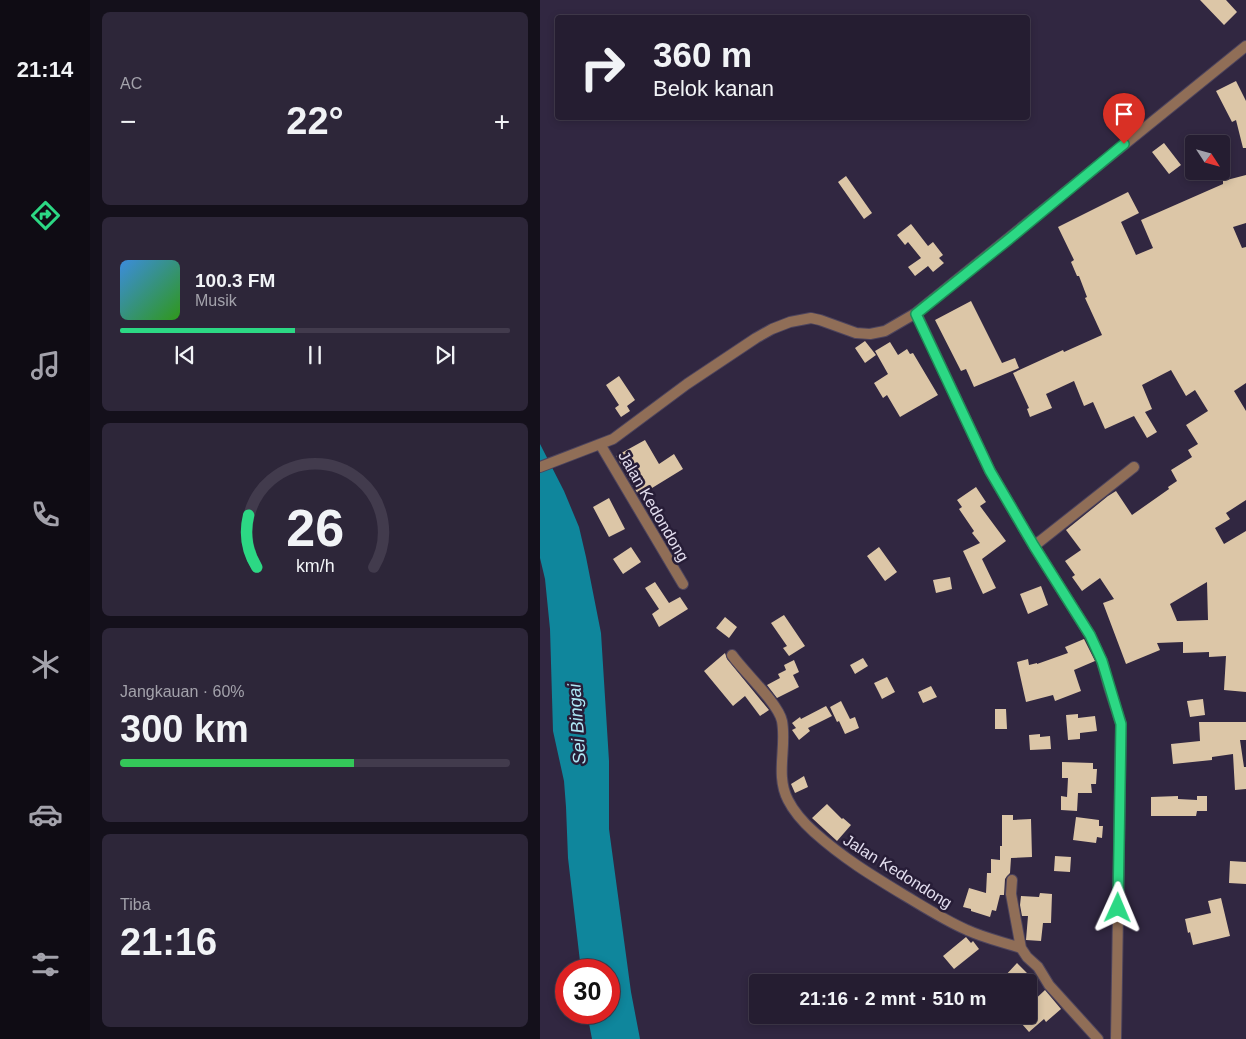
<!DOCTYPE html>
<html lang="id">
<meta charset="utf-8">
<style>
body{margin:0;font-family:Arial,sans-serif;background:#2d2639;color:#f1f3f6;height:100vh;display:flex;flex-direction:column;font-size:19px;white-space:nowrap}
*{box-sizing:border-box;margin:0}
p{font-size:16px;color:#a3a2ab}
.icon{flex:none;width:28px;height:28px;fill:none;stroke:currentColor;stroke-width:2;stroke-linecap:round;stroke-linejoin:round}
.map{position:relative;flex:1;overflow:hidden}
.details{display:flex;flex-direction:column;gap:12px;padding:12px;background:#14101b;width:450px}
.details>*{flex:none}
.hud{position:absolute;left:15px;top:15px;width:475px;height:105px;border-radius:5px;box-shadow:0 2px 8px #0003,0 0 0 1px #423b4d;background:#251d31;color:#f1f3f6;overflow:hidden}
.needle{width:32px;rotate:126deg}
.tools{position:absolute;left:645px;top:135px;display:grid;gap:10px}
.tools a{display:grid;place-items:center;width:45px;height:45px;border-radius:5px;background:#251d31;box-shadow:0 2px 8px #0003,0 0 0 1px #423b4d;font-size:25px}
.speed{position:absolute;left:15px;top:959px;display:flex;gap:10px;font-size:25px;font-weight:700;text-align:center}
.speed>*{display:grid;place-content:center;width:65px;height:65px;border-radius:50%;background:#251d31;box-shadow:0 2px 8px #0003,0 0 0 1px #423b4d;line-height:1}
.speed .limit{border:8px solid #d22;background:#fff;color:#111}
.pin{position:absolute;display:grid;place-items:center;width:42px;height:42px;color:#fff;margin:-51px -21px;border-radius:50% 50% 50% 0;rotate:-45deg;box-shadow:0 0 5px #0007}
.pin .icon{rotate:45deg}
.me{position:absolute;width:55px;margin:-28px;rotate:1deg;stroke-linejoin:round;filter:drop-shadow(0 0 4px #0008)}
.turn{display:flex;align-items:center;gap:18px;height:105px;padding:0 15px;font-size:22px}
.turn .icon{width:65px;height:65px;stroke-width:2.5}
.turn b{display:block;font-size:35px;line-height:42px}
.big{font-size:38px;font-weight:700;line-height:1.1}
.details .widget{flex:1;display:flex;flex-direction:column;justify-content:center;gap:8px;min-width:0;padding:0 18px;border-radius:8px;background:#2d2639}
.details .dial{align-items:center;gap:0}
.dial svg{height:130px;overflow:visible;fill:none;stroke:#423b4d;stroke-width:7;stroke-linecap:round;text-anchor:middle}
.dial text{fill:#f1f3f6;stroke:none}
.song{display:flex;align-items:center;gap:15px}
.cover{width:60px;height:60px;border-radius:8px;background:linear-gradient(135deg,hsl(210 70% 55%),hsl(110 70% 35%))}
.played{height:5px;border-radius:2px;background:linear-gradient(90deg,#2cd884 45%,#423b4d 45%)}
.keys{display:flex;justify-content:space-around;direction:ltr}
.heat{display:flex;justify-content:space-between;align-items:center;font-size:28px;direction:ltr}
.charge{height:8px;border-radius:4px;background:linear-gradient(90deg,#34c759 60%,#423b4d 0)}
.trip{position:absolute;left:209px;top:974px;width:288px;height:50px;border-radius:5px;background:#251d31;box-shadow:0 2px 8px #0003,0 0 0 1px #423b4d;font-weight:700;line-height:50px;text-align:center}
main{display:flex;flex:1;min-height:0}
.menu{display:flex;flex-direction:column;width:90px;justify-content:space-around;align-items:center;background:#0f0c14;color:#a3a2ab}
.menu .icon{width:35px;height:35px}
.menu .current{color:#2cd884}
.menu b{font-size:22px;color:#f1f3f6}
.map>svg:first-child{display:block}
.water{fill:#0f869c}
.building{fill:#dcc6a7;fill-rule:evenodd}
.lines{fill:none;stroke-linecap:round;stroke-linejoin:round}
.street-casing{stroke:#4d445d;stroke-width:12}
.street{stroke:#906e57;stroke-width:10}
.route-casing{stroke:#1d8c56;stroke-width:12}
.route{stroke:#2cd884;stroke-width:9}
.labels{text-anchor:middle;stroke-width:5;stroke-linejoin:round;paint-order:stroke}
.street-label{font-size:16px;fill:#e3deef;stroke:#271d37}
.water-label{font-size:18px;font-style:italic;fill:#aee7f5;stroke:#271d37}
</style>
<main>
<nav class="menu">
<b>21:14</b>
<svg class="icon current" aria-label="directions" viewBox="0 0 24 24"><path d="M12 3l9 9-9 9-9-9zM9 14v-3h6M13 9l2 2-2 2"/></svg>
<svg class="icon" aria-label="music" viewBox="0 0 24 24"><path d="M9 18V5l10-2v13"/><circle cx="6" cy="18" r="3"/><circle cx="16" cy="16" r="3"/></svg>
<svg class="icon" aria-label="phone" viewBox="0 0 24 24"><path d="M5 4h4l2 5-3 2q2 4 5 5l2-3 5 2v4C11 20 4 13 5 4z"/></svg>
<svg class="icon" aria-label="climate" viewBox="0 0 24 24"><path d="M12 3v18M4 7l16 10M4 17L20 7"/></svg>
<svg class="icon" aria-label="car" viewBox="0 0 24 24"><path d="M5 17H2v-5l4-1 3-4h7l3 4 3 1v5h-3M9 17h6M6 11h13"/><circle cx="7" cy="17" r="2"/><circle cx="17" cy="17" r="2"/></svg>
<svg class="icon" aria-label="filters" viewBox="0 0 24 24"><path d="M4 7h16M4 17h16"/><circle cx="9" cy="7" r="2"/><circle cx="15" cy="17" r="2"/></svg>
</nav>
<section class="details">
<div class="widget"><p>AC</p>
<div class="heat"><a>−</a><b class="big">22°</b><a>+</a></div>
</div>
<div class="widget">
<div class="song"><i class="cover"></i><div><b>100.3 FM</b><p>Musik</p></div></div>
<div class="played"></div>
<div class="keys"><svg class="icon" aria-label="previous" viewBox="0 0 24 24"><path d="M18 5L8 12l10 7zM5 5v14"/></svg><svg class="icon" aria-label="pause" viewBox="0 0 24 24"><path d="M8 5v14M16 5v14"/></svg><svg class="icon" aria-label="next" viewBox="0 0 24 24"><path d="M6 5l10 7-10 7zM19 5v14"/></svg></div>
</div>
<div class="widget dial"><svg viewBox="0 0 100 80">
<path d="M14 69A42 42 0 1 1 86 69"/>
<path d="M14 69A42 42 0 0 1 9 37" stroke="#2cd884"/>
<text x="50" y="56" font-size="32" font-weight="700">26</text>
<text x="50" y="72" font-size="11">km/h</text>
</svg></div>
<div class="widget"><p>Jangkauan · 60%</p><b class="big">300 km</b><div class="charge"></div></div>
<div class="widget"><p>Tiba</p><b class="big">21:16</b></div>
</section>
<div class="map">
<svg width="706" height="1039" viewBox="0 0 706 1039">
<rect width="100%" height="100%" fill="#312741"/>
<path class="water" d="M0,444L24,491L39,527L46,557L61,633L69,761V829L91,992L100,1039H52L47,1013L69,1012V970H41L28,858L26,807L24,781L13,731L10,629L5,579L0,558Z"/>
<path class="building" d="M660,0H686L697,12L684,25Z
M696,81L706,101V148H703L696,120L692,122L676,91Z
M624,143L641,165L629,174L612,152Z
M706,175V223L693,227L702,248L706,247V383L694,391L706,411V500L686,513L690,519L675,528L684,544L706,531V692L684,690L686,656L669,657V652L643,653V642L617,643L620,650L586,664L563,603L574,599L560,578L542,591L532,577L535,575L525,561L541,550L526,530L568,496L576,491L592,515L629,489L628,487L637,481L631,470L652,457L648,450L658,444L646,425L668,411L655,390L646,396L631,370L602,385L612,409L605,412L617,432L607,438L594,416L565,429L553,402L544,406L534,381L506,394L512,408L490,417L487,409L489,408L473,373L523,350L524,352L562,335L545,298L547,297L539,276H537L531,262L534,260L518,227L588,192L599,213L581,222L596,255L613,248L601,220L683,184V181ZM667,582L668,620L637,621L630,604Z
M306,176L332,213L324,219L298,182Z
M371,224L388,246L393,242L403,255L399,258L404,263L393,272L388,266L375,276L368,267L381,258L368,242L365,245L357,235Z
M431,301L462,363L475,358L479,368L434,387L426,369L421,371L395,320Z
M325,341L336,355L325,363L315,348Z
M350,342L358,355L367,349L370,354L373,353L398,395L360,417L347,395L343,398L334,383L348,374L335,351Z
M79,376L95,400L87,406L90,411L81,417L75,408L79,405L66,385Z
M105,440L119,464L134,454L143,469L99,496L76,456Z
M436,487L446,502L440,506L466,541L442,559L456,588L443,594L423,551L440,543L432,533L434,531L419,509L422,507L417,500Z
M69,498L85,529L69,537L53,507Z
M91,547L101,562L83,574L73,559Z
M339,547L357,572L345,581L327,556Z
M410,577L412,589L396,593L393,580Z
M115,582L129,603L140,597L148,609L119,627L112,614L119,609L105,588Z
M501,586L508,605L488,614L480,594Z
M244,615L265,646L249,656L243,648L247,646L231,623Z
M185,617L197,627L189,638L176,628Z
M544,639L555,661L534,670L541,691L515,701L513,695L486,702L477,662L488,659L489,665L497,663V664L528,653L525,647Z
M185,653L187,659L229,710L220,716L205,696L193,706L164,671Z
M323,658L328,666L315,674L310,665Z
M254,660L259,672L253,675L259,687L237,698L227,685L240,678L238,674L246,670L244,665Z
M347,677L355,692L342,699L334,683Z
M391,686L397,697L383,703L378,692Z
M663,699L665,715L650,717L647,701Z
M301,701L310,719L315,717L319,728L305,734L299,721L297,722L290,707Z
M286,706L292,716L268,728L270,731L259,740L252,730L256,728L252,723L260,717L261,719Z
M455,709H466L467,729H455Z
M538,714V718L555,716L557,731L540,733V739L528,740L526,715Z
M659,722H706V740H700L704,767H706V789L695,790L693,754L672,757V760L633,764L631,744L660,741Z
M500,734V737L510,736L511,749L490,750L489,735Z
M522,762L553,763V769H557L556,784H551L552,793H538L537,811L521,810V796L527,797L528,778H522Z
M264,776L268,787L255,793L251,784Z
M638,796V799L657,800V796H667V811H657L656,816H611V797Z
M287,804L302,819L303,818L311,825L297,841L272,818Z
M462,815H473V820L491,819L492,857L471,858L470,873L467,876L465,879L464,895H460L456,911L452,910L450,917L431,911V909L423,907L429,888L446,893L447,873H451V859L460,860V846H462Z
M536,817L559,820V826H563L562,838L557,837L556,843L533,840Z
M515,856L531,857L530,872L514,871Z
M690,861L706,862V884L689,883Z
M500,893L512,894L511,923H503L501,941L486,940L488,916H482L480,905L481,896L499,897Z
M681,898L690,936L653,945L650,932L648,933L645,919L671,913L668,901Z
M426,937L431,943L433,941L439,949L414,969L403,956Z
M477,963L487,973L477,982H469L464,977Z
M505,990L521,1009L506,1022L504,1019L489,1032L474,1015H488V1006Z"/>
<g class="lines">
<defs>
<path id="street" d="M376,313L450,471L494,546L550,635L562,661L569,687L581,724L576,1039
M60,444L143,584
M0,467L73,439L147,384L216,338L232,329L250,322L271,318L280,320L316,333L330,334L345,331L376,313L706,46
M494,546L594,467
M192,655C204,672 238,703 242,721C247,747 235,775 248,800C254,812 264,823 274,832C303,858 331,875 364,895C384,907 406,921 427,930C444,938 463,942 481,948L487,957L498,967L509,985L558,1039
M472,880L471,894L481,948"/>
</defs>
<use href="#street" class="street-casing"/>
<use href="#street" class="street"/>
</g>
<g class="lines">
<defs>
<path id="route" d="M578,908L581,724L562,661L550,635L494,546L450,471L376,314L468,240L584,144"/>
</defs>
<use href="#route" class="route-casing"/>
<use href="#route" class="route"/>
</g>
<g class="labels">
<g class="street-label">
<text transform="translate(114 506) rotate(60)" y="6">Jalan Kedondong</text>
<text transform="translate(358 871) rotate(32)" y="6">Jalan Kedondong</text>
</g>
<g class="water-label">
<text transform="translate(37 724) rotate(-94)" y="6">Sei Bingai</text>
</g>
</g>
</svg>
<div class="tools">
<a><svg class="needle" viewBox="-14 -14 28 28"><path d="M0-13l5 13h-10z" fill="#e53935"/><path d="M0 13l5-13h-10z" fill="#a3a2ab"/></svg></a>
</div>
<div class="speed"><div class="limit">30</div></div>
<div class="pin" style="left:584px;top:144px;background:#d93025"><svg class="icon" aria-label="arrive" viewBox="0 0 24 24"><path d="M6 21V4h12l-3 4 3 4H6"/></svg></div>
<svg class="me" style="left:578px;top:908px" viewBox="-20 -20 40 40"><path d="M0-17L14 15 0 8-14 15z" fill="#2cd884" stroke="#fff" stroke-width="4"/></svg>
<div class="trip">21:16 · 2 mnt · 510 m</div>
<div class="hud">
<div class="turn"><svg class="icon" aria-label="right" viewBox="0 0 24 24"><path d="M7 20v-9h11M14 6l5 5-5 5"/></svg><div><b>360 m</b>Belok kanan</div></div>
</div>
</div>
</main>
